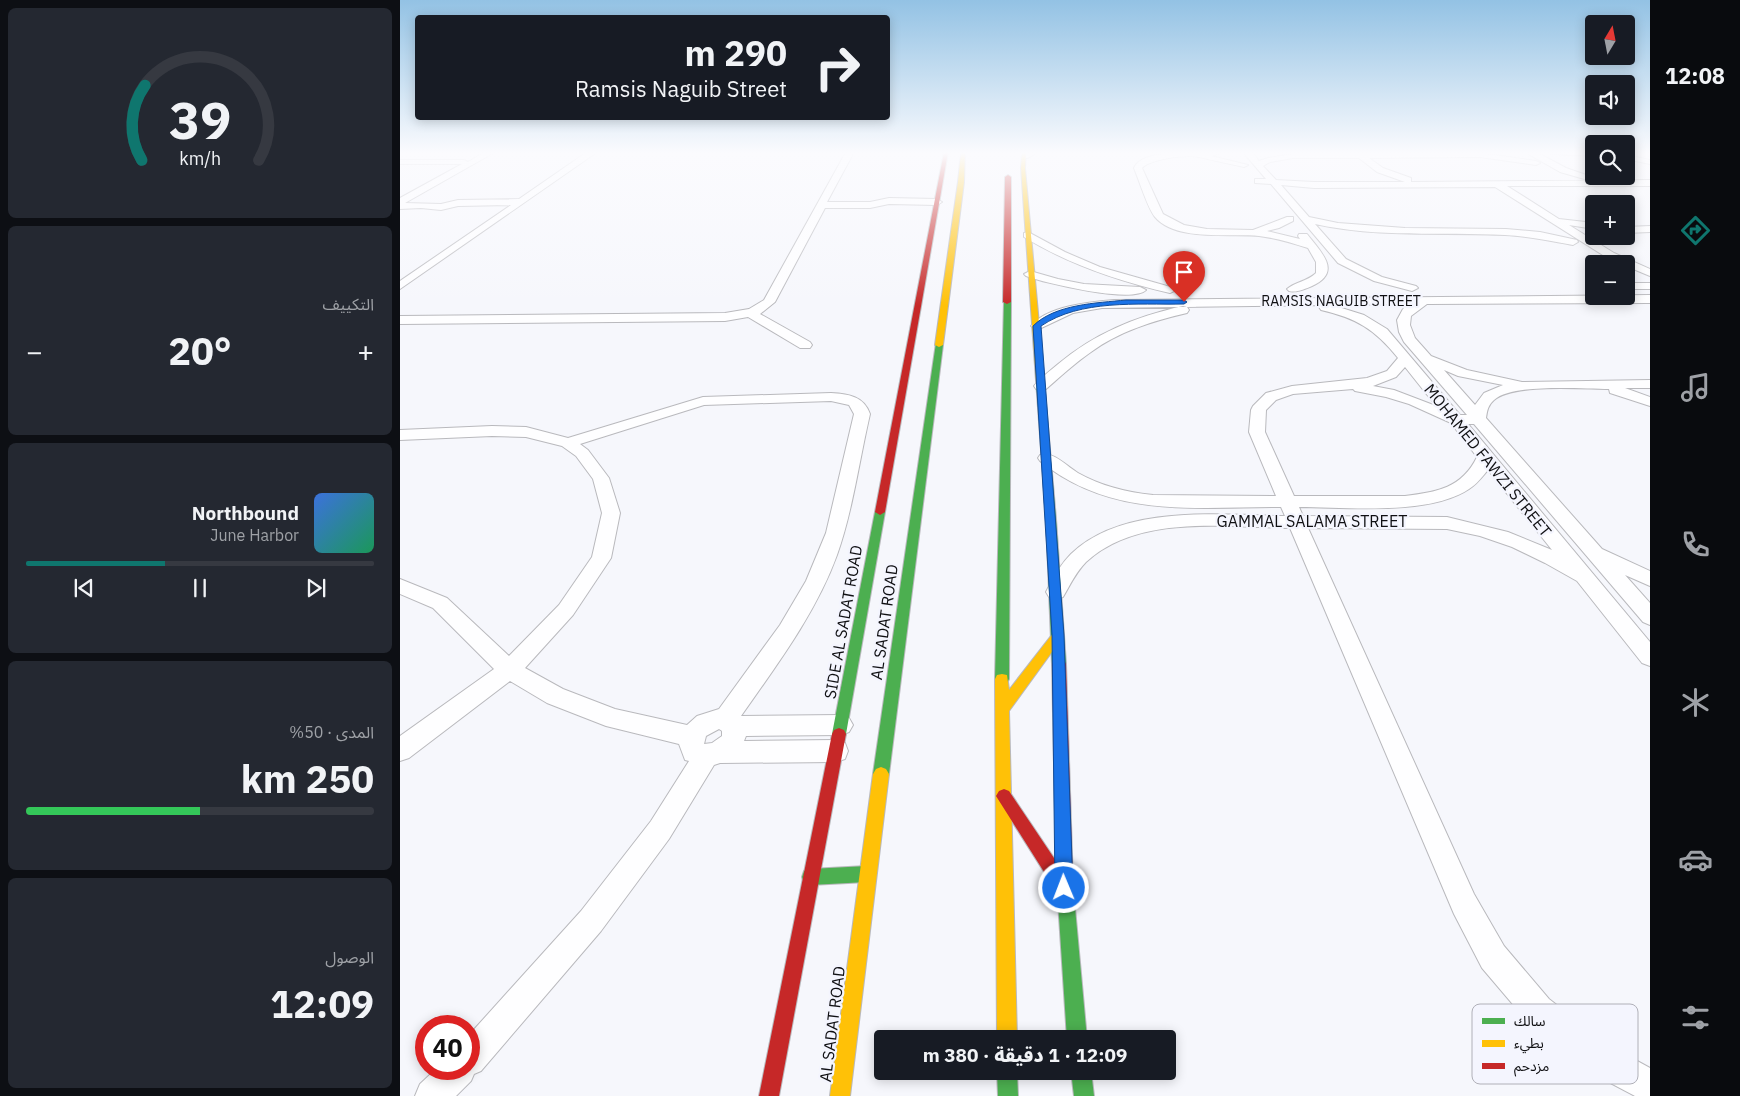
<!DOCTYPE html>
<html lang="ar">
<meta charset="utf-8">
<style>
body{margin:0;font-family:"IBM Plex Sans","Noto Sans Arabic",sans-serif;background:#242831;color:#f1f3f6;direction:rtl;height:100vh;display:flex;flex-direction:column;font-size:19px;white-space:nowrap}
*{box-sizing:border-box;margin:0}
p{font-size:16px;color:#9ea1a6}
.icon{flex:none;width:28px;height:28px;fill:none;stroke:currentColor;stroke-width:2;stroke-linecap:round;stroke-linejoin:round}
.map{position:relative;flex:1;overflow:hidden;direction:ltr}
.side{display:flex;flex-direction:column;gap:8px;padding:8px;background:#0d0f14;width:400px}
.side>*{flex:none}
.top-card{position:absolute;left:15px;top:15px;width:475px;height:105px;border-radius:5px;box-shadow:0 2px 12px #0003;direction:rtl;background:#171b24;color:#f1f3f6;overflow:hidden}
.needle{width:32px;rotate:10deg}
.tools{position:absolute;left:1185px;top:15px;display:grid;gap:10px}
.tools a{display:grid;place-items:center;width:50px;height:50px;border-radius:5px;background:#171b24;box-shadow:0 2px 12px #0003;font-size:25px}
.speed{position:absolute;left:15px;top:1015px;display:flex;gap:10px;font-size:25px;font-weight:700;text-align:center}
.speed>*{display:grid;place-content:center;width:65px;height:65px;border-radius:50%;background:#171b24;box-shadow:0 2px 12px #0003;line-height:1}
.speed .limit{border:8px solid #d22;background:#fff;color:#111}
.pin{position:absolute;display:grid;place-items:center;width:42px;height:42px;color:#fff;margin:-51px -21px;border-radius:50% 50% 50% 0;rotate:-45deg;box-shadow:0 0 5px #0007}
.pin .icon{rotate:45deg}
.me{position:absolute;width:55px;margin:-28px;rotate:359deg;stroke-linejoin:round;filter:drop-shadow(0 0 4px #0008)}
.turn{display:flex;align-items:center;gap:18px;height:105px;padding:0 20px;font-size:22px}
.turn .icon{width:65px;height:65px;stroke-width:2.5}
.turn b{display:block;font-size:35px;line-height:42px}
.big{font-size:38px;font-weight:800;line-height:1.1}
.side .tile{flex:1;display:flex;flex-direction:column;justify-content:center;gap:8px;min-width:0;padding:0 18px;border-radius:8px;background:#242831}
.side .dial{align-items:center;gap:0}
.dial svg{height:130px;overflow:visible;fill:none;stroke:#363941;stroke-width:7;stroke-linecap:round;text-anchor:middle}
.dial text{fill:#f1f3f6;stroke:none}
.song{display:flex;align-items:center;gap:15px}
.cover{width:60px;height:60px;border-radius:8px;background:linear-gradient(135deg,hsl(220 70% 55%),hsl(150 70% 35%))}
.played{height:5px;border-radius:2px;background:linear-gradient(90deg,#0f766e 40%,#363941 40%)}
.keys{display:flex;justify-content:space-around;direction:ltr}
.heat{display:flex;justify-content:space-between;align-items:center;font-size:28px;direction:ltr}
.charge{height:8px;border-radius:4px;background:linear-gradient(90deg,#34c759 50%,#363941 0)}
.trip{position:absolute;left:474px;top:1030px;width:302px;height:50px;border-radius:5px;background:#171b24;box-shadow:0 2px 12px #0003;font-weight:800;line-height:50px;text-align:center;direction:rtl}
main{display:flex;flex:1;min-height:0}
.tabs{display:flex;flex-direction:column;width:90px;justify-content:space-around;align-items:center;background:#090b0e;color:#9ea1a6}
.tabs .icon{width:35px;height:35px}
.tabs .selected{color:#0f766e}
.tabs b{font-size:22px;color:#f1f3f6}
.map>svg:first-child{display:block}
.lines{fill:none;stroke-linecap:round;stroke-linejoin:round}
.street-casing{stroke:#b9b9bd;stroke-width:2}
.fast-casing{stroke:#b9b9bd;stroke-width:2}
.slow-casing{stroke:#b9b9bd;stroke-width:2}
.jam-casing{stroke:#b9b9bd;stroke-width:2}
.street{fill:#fefeff;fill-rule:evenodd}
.fast{fill:#4caf50;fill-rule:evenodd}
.slow{fill:#ffc107;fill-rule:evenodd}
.jam{fill:#c62828;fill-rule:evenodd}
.route{fill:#1a73e8;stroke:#114b97}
.labels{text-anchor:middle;stroke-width:4.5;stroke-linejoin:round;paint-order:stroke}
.far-street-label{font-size:14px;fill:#101013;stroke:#f4f5fe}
.street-label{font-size:16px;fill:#101013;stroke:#f4f5fe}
.key{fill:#f4f5fe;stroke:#b0b0b8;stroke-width:1}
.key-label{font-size:14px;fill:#101013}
</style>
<main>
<nav class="tabs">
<b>12:08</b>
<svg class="icon selected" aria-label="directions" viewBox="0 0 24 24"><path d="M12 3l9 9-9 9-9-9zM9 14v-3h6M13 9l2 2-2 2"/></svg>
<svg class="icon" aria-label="music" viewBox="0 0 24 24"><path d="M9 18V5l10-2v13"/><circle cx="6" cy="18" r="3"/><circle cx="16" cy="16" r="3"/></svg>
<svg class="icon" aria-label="phone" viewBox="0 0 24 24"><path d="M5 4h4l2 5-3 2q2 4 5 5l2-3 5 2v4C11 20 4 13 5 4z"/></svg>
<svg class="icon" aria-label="climate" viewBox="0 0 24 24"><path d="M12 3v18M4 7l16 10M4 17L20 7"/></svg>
<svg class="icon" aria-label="car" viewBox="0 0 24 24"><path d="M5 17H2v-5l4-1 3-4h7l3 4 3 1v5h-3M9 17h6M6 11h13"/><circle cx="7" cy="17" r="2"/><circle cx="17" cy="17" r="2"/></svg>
<svg class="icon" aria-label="filters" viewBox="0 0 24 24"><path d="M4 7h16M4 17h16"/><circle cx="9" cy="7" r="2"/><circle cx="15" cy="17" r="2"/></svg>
</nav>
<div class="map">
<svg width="1250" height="1096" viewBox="0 0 1250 1096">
<rect width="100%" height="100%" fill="#f6f7fc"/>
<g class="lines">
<defs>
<path id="street" d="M85,152H95L5,203L41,204L58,200L119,199L187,152H197L0,289V281L111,205L58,206L41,210L21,208L0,209V198L62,164H0V160H64L68,162Z
M446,152H454L427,202H470L489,198L537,199L542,202L537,205L489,204L470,208H425L375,302L360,314L410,342L412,345L410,348H400L348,317L325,321L0,324V316L325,313L349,309L364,300Z
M626,152H637L628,158H622V154Z
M798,152H824L811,156L848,165L844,167C829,164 812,160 799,157C786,154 750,159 742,168L763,214L784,225L807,229L853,230L887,217H893V221L879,228L867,231L900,239L898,236L899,234H907C921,252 943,272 912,286C905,289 896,293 889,291L887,289C895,282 908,281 916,273V262L908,248C892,243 876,238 859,236C831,233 776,242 755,217C748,209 739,180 734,168C741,151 782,153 798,152Z
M843,152H852L859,161L868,158L893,154L1080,153L1136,161L1140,163L1136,165L1080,157L969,158L983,168L1011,178V182L1250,180V186H1107L1159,219L1194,223V229L1169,225L1214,253L1250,269V276L1226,266V264H1221L1206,257L1095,187L914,188L881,185L909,217L938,223L1005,228L1106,229L1140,232L1177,240L1178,242L1173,245C1150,241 1128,236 1105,235C1041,232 978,238 915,224L946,259L982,277L1016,286L1018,288L1012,291L974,281L938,263L871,184L855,183V179H866ZM893,158H959L977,172L1005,182H914L876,180L863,166L870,162Z
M1125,152H1136L1166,168L1192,177L1188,180L1160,172Z
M1147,152H1194V156L1151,154Z
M1226,155L1250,160V164L1226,159Z
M1250,226V232L1226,233V227Z
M628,232L665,252L700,267L774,288L776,290L770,293C718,281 670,265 624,237V233Z
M630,271L658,279L684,284L740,287L746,290C732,304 645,283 626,276L624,274Z
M1226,283H1250V289H1226Z
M1250,295V303L1027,304L1011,316L1010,325L1015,338L1031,356L1067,370L1122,382L1250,380V388H1225L1250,397V406L1210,393L1209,389C1182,389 1113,383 1094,400C1088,405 1087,411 1086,418L1202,549L1250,571V586L1225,575L1250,603V625L1243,622L1074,424H1068L1250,642V666L1242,663L1177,581L1145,563L1112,547L1080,536L1047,529L908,528L1074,894L1104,946L1149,999L1208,1045L1250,1068V1096H1235L1184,1069L1127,1021L1082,968L1054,914L890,528C825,527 738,514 686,562C676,572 670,585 663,597L656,599L649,597L646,592C653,578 660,565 671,554C723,504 819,515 885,516L881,507C796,507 711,519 640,461L638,458L640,455C654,451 666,466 678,473C701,486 726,492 753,495L876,496L849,432L851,410L853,406L866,393L892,386L967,378L987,371L998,358C975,329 956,318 921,310L919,307L920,305L702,308L673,313L637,330L631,326C647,306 690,302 714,300ZM1009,304L1003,309L997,320L999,332L1004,342L1067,415H1060L987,329L964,315L932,305ZM1005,367L1036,406L994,390L973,386L996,377ZM1044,370L1058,376L1103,385L1084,393L1075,405ZM953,389L955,391L986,397L1009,404L1051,423L1077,457C1062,488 1037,492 1005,496H894L865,432L866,410L876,400L893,394ZM1088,470L1152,550L1108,532L1047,517L903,516L899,507C946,507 1029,516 1069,489C1077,484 1082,477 1088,470Z
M783,306L787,307L789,310L787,313C753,321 720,331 691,352C675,363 661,376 646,389H636L634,386C640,378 649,372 657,365C695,333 735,317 783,306Z
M431,393C448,394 464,396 470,414C459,461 453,510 437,555C416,613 376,666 341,716L441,715L449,718L453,725L449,732L441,735L346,736L344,741L436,740L445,743L448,751L445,759L436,762L320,763L314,765L269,839L201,931L81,1071L74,1074L71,1081L56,1096H15L20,1084L36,1069H69V1035L181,911L251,821L289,761L285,760L279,744L206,726L147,703L110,681L9,758L0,761V736L94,669L33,608L0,594V579L47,598L109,656L159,605L192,557L202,513L193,479L176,456L162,446L126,437L92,436L0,440V430L92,426L126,427L168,438L303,397ZM431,401L449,405L454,414L426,533L406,581L380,625L319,709L297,716L287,725L215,709L163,689L125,668L173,615L211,558L220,513L209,478L188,450L180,444L304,405ZM319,729L322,731V736L312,743L304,744L306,736Z"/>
<path id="fast" d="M604,300L611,302L609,679L607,683L602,684L597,683L595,679Z
M536,343L543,345L489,774L486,779L481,781L476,779L473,774Z
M640,377L644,380L656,519L666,664L664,668L659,669L654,668L652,664L646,519L636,380Z
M480,509L485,512L446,734L444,738L439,740L434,738L432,734L475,512Z
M467,866L473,868L475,874L473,880L467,882L410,885L404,883L402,877L404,871L410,869Z
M665,878L671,880L673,886L687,1039H667L657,886L659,880Z
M597,1071H617L618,1096H598Z
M671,1071H691L694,1096H674Z"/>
<path id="slow" d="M561,152H565L564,182L543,345L539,347L535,345L558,182Z
M622,152H626L625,168L644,380L640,383L636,380L621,168Z
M658,630L662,632L664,635L662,638L609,711L617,1039H597L595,679L597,675L602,674L607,675L609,690L654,632Z
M481,767L486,769L489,774L450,1096H430L473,774L476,769Z"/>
<path id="jam" d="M544,152H548L485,512L480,515L475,512Z
M608,175L611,177V302L607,304L603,302L605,177Z
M659,659L664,660L666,664L673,886L670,894L664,896L658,894L596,796L599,791L604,789L609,791L656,861L652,664L654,660Z
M439,728L444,730L446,734L379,1096H359L432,734L434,730Z"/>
</defs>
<use href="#street" class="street-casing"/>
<use href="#fast" class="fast-casing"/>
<use href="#slow" class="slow-casing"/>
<use href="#jam" class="jam-casing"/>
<use href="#street" class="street"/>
<use href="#fast" class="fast"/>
<use href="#slow" class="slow"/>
<use href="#jam" class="jam"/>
</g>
<linearGradient id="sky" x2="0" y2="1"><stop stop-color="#93c2e4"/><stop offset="0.5" stop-color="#fbfbfe"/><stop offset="1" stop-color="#fbfbfe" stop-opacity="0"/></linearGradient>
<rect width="1250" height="306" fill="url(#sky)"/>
<path class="route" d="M726,300H784L787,302L784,304C737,305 681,299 641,326L664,635L673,888L670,895L664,897L658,895L655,888L652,635L633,326C655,304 697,303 726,300Z"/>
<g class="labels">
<g class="far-street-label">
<text x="941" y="306">RAMSIS NAGUIB STREET</text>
</g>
<g class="street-label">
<text transform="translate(1088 460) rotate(51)" y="6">MOHAMED FAWZI STREET</text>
<text x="912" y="527">GAMMAL SALAMA STREET</text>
<text transform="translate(443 622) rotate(-80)" y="6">SIDE AL SADAT ROAD</text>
<text transform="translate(484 622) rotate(-82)" y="6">AL SADAT ROAD</text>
<text transform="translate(432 1024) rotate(-83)" y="6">AL SADAT ROAD</text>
</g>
</g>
<rect x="1072" y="1004" width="166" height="80" rx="8" class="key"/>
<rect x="1082" y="1018" width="23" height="6" fill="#4caf50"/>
<rect x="1082" y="1040" width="23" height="7" fill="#ffc107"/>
<rect x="1082" y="1063" width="23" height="6" fill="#c62828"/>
<g class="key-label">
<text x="1114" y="1026">سالك</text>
<text x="1114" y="1048">بطيء</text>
<text x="1114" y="1071">مزدحم</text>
</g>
</svg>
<div class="tools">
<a><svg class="needle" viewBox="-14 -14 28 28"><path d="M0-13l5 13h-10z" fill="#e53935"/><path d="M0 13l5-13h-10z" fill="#9ea1a6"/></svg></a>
<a><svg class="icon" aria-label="sound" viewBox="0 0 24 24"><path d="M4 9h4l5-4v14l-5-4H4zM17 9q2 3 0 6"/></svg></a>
<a><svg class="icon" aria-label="search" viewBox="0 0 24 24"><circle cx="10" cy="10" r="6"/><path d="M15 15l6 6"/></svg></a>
<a>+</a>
<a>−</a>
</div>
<div class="speed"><div class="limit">40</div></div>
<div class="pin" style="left:784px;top:302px;background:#d93025"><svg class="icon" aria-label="arrive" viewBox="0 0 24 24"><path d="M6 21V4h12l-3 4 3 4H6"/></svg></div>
<svg class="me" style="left:664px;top:888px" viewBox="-20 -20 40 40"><circle r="17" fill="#1a73e8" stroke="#fff" stroke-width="3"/><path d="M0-11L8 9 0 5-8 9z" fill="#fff"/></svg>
<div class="trip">12:09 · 1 دقيقة · 380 m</div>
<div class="top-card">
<div class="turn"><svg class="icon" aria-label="right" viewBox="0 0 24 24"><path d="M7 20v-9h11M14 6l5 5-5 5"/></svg><div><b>290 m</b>Ramsis Naguib Street</div></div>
</div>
</div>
<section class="side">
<div class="tile dial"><svg viewBox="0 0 100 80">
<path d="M14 69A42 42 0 1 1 86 69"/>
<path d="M14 69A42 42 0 0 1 16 23" stroke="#0f766e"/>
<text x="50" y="56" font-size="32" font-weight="700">39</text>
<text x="50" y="72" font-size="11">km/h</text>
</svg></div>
<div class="tile"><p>التكييف</p>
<div class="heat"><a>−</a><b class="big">20°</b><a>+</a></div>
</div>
<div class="tile">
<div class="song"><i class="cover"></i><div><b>Northbound</b><p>June Harbor</p></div></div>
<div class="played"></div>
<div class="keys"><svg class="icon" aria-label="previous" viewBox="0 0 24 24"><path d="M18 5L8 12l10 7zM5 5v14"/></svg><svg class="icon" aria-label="pause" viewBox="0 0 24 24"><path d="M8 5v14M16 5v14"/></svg><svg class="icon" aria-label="next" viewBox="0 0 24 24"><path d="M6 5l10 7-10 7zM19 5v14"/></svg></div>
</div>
<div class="tile"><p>المدى · 50%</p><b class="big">250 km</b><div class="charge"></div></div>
<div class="tile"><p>الوصول</p><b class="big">12:09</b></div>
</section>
</main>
